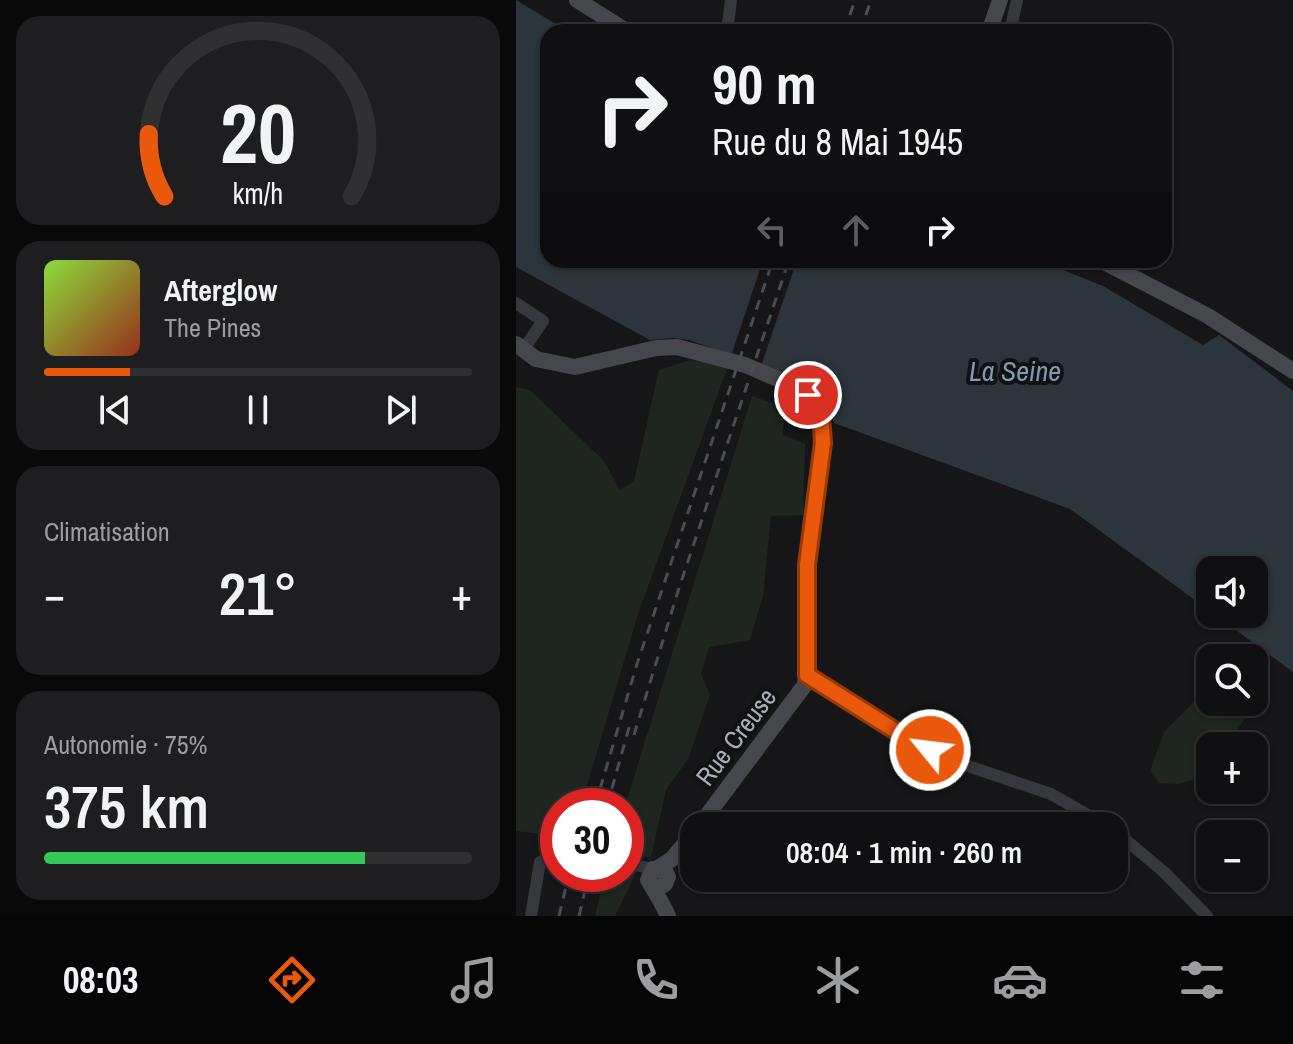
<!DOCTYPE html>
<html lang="fr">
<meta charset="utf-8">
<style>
body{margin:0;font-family:"Archivo Narrow",sans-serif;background:#1e1e20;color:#f1f3f6;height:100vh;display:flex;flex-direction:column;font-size:30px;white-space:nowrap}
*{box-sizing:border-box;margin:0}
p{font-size:26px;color:#9c9d9f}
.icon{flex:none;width:44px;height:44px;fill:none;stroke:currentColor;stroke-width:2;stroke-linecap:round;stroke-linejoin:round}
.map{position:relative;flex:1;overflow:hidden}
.details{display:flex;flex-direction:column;gap:16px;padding:16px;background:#09090a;width:516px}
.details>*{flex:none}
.guide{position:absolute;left:24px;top:24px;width:632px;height:244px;border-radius:24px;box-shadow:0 2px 6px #0004,0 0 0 2px #303032;background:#101012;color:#f1f3f6;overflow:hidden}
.controls{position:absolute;left:680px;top:556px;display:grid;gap:16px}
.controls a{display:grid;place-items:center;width:72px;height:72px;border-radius:16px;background:#101012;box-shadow:0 2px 6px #0004,0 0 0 2px #303032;font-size:40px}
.speed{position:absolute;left:24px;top:788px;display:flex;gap:16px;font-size:40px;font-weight:700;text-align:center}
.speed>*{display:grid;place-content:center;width:104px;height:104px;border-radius:50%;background:#101012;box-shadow:0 2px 6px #0004,0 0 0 2px #303032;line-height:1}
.speed .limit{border:12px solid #d22;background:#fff;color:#111}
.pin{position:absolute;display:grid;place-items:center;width:68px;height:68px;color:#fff;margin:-34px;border:4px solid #fff;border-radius:50%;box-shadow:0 2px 8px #0007}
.me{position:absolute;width:88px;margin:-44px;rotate:299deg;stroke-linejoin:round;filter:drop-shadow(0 0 6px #0008)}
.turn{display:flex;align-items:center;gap:28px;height:168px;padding:0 40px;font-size:36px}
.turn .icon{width:104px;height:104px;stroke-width:2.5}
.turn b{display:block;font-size:56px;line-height:68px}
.lanes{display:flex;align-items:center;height:76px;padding:0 40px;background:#0003;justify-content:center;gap:40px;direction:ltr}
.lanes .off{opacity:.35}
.big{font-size:60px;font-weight:600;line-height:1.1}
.details .card{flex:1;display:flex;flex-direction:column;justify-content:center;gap:12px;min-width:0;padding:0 28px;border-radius:24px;background:#1e1e20}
.details .dial{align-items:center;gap:0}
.dial svg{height:208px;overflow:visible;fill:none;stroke:#303032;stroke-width:7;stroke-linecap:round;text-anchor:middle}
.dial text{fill:#f1f3f6;stroke:none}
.song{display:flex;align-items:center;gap:24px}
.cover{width:96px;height:96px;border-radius:12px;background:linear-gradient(135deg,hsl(90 70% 55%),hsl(10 70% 35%))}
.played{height:8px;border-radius:4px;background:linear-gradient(90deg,#ea580c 20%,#303032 20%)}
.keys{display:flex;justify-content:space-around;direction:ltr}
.heat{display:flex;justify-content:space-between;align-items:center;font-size:44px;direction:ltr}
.charge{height:12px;border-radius:6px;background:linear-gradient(90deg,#34c759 75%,#303032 0)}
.trip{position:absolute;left:164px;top:812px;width:448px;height:80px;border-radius:24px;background:#101012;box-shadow:0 2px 6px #0004,0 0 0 2px #303032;font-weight:600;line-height:80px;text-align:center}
.dock{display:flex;height:128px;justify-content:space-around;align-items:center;background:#060607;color:#9c9d9f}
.dock .icon{width:56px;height:56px}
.dock .current{color:#ea580c}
.dock b{font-size:36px;color:#f1f3f6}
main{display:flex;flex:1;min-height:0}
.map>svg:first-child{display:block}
.green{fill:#1e261f}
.water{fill:#2c353c}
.pier{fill:#161618}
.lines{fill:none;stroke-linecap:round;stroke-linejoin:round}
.street{stroke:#37383d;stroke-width:12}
.secondary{stroke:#45474d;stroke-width:16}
.rail{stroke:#4a4c52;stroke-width:3;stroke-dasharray:10 8;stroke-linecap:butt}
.route-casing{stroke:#983908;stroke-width:20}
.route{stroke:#ea580c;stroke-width:14}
.labels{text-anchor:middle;stroke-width:8;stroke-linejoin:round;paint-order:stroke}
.street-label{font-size:26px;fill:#a8adb8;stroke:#111113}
.water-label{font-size:28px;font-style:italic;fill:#7f9bb3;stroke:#111113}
</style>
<main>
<section class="details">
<div class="card dial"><svg viewBox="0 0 100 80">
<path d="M14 69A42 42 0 1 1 86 69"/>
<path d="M14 69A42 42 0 0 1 8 45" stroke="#ea580c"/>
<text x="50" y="56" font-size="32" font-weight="700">20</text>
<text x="50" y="72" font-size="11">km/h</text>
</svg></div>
<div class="card">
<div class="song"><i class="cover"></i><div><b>Afterglow</b><p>The Pines</p></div></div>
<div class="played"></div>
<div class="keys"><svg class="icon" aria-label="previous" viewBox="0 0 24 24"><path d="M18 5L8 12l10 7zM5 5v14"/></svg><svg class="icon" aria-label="pause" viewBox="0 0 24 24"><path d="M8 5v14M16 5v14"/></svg><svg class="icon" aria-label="next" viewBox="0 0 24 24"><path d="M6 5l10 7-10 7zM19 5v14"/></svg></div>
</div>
<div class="card"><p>Climatisation</p>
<div class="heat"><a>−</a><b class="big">21°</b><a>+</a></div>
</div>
<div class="card"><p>Autonomie · 75%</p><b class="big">375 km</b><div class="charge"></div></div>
</section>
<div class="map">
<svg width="777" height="916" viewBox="0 0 777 916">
<rect width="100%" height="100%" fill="#161618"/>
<path class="green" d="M174,360L212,366L122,614L65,806H42V836L0,831V387L14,390L88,461L104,490L118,481L143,370Z
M236,396L270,408L266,435L289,444L287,515L255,516L247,596L234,640L193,647L185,674L194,695L172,759L150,790L135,858L128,857L99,916H79L89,874H110L109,806Z
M738,673L746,680L738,704L711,746H694L693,775L663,784L643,783L634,771L648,732L694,686V702H738Z"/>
<path class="water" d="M0,0L53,32H32V260H522L587,286L687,345L703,335L777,391V672L698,614H738V570H694V611L554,509L318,423L303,392L291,383L275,375L173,340L158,338L134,340L0,267Z"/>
<path class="pier" d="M247,260H281L244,369L214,359Z"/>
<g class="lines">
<path class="street" d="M211,32L215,0
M494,32L501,0
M0,303L27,321L7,350
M291,675L394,740L434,760L535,794L591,826
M598,830L648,872L691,916
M110,863L137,869
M15,916L24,862L42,851"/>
<path class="secondary" d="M61,0L112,32
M473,32L484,0
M584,260L692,316L777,371
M0,344L20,359L59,367L140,348L161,347L229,365L276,385L292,395L305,415L307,443L291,565V675L288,686L183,826
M142,868L156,859L178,833
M135,885L142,888L149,884L152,877L149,871L137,869L132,880C139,892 146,902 152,916"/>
<path class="rail" d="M328,32L339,0
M344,32L355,0
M118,735L163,588L273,260
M79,806L121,664L257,260
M91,806L114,724
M43,916L53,874
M63,916L73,874"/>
</g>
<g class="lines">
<defs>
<path id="route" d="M292,395L305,415L307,443L291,565V675L394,740L414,750"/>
</defs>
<use href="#route" class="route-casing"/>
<use href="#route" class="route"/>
</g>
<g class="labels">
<g class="street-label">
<text transform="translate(220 737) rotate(-53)" y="9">Rue Creuse</text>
</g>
<g class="water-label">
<text x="499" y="381">La Seine</text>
</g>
</g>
</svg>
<div class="controls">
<a><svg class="icon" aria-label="sound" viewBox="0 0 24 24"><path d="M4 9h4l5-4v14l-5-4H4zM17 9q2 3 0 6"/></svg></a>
<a><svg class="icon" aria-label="search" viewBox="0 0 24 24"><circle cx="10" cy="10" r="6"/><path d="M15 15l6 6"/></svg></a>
<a>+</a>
<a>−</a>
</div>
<div class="speed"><div class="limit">30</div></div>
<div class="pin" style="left:292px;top:395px;background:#d93025"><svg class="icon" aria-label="arrive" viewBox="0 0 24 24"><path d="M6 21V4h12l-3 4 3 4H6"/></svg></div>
<svg class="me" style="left:414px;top:750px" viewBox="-20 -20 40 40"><circle r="17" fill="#ea580c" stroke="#fff" stroke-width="3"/><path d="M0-11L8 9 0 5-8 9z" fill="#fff"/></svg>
<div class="trip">08:04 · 1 min · 260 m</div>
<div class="guide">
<div class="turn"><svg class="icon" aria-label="right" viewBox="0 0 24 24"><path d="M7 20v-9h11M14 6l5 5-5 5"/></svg><div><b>90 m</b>Rue du 8 Mai 1945</div></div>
<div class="lanes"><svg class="icon off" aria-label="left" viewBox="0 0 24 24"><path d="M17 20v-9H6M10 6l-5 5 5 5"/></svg><svg class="icon off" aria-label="ahead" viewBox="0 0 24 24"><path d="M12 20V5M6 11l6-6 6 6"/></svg><svg class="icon" aria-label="right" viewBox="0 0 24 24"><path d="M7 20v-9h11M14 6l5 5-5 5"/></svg></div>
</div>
</div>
</main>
<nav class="dock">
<b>08:03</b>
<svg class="icon current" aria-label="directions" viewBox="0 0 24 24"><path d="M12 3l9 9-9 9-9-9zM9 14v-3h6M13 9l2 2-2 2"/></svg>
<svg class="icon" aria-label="music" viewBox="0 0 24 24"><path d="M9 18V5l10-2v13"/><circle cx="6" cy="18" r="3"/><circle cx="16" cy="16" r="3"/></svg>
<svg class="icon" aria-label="phone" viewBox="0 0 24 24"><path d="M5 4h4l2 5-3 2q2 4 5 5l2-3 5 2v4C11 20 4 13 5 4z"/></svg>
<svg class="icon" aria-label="climate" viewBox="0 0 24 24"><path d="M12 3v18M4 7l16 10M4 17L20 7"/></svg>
<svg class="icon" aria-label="car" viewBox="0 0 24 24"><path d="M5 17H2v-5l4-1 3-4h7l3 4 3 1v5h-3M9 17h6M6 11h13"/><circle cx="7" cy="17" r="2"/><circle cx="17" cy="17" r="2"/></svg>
<svg class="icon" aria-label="filters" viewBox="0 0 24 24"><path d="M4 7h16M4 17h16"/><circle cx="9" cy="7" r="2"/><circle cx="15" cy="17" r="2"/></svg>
</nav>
